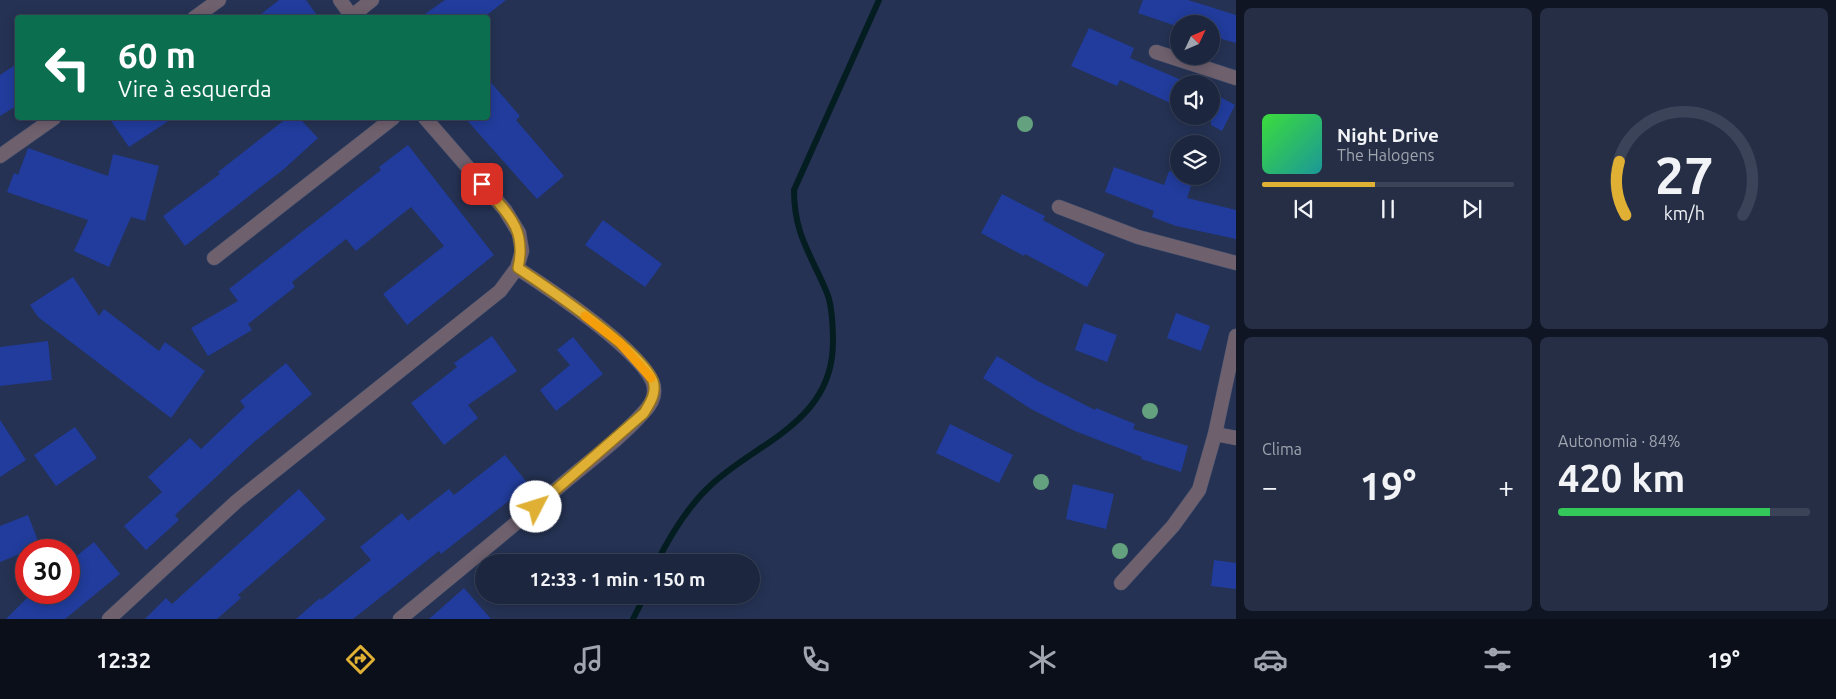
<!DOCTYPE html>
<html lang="pt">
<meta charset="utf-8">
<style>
body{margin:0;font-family:Ubuntu,sans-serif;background:#252e45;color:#f1f3f6;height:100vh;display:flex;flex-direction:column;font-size:19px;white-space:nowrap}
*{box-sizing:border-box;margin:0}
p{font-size:16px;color:#a0a5b0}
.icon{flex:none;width:28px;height:28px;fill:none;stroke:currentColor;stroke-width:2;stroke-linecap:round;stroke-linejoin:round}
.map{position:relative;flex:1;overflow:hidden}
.panel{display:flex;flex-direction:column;gap:8px;padding:8px;background:#0f1522;width:600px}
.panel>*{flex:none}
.hud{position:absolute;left:15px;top:15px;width:475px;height:105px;border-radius:5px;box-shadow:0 2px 12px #0003,0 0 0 1px #3a4358;background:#0b6e4f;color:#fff;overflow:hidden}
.needle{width:32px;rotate:46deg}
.buttons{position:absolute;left:1170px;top:15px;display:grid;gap:10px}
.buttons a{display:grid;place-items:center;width:50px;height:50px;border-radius:50%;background:#1c263e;box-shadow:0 2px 12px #0003,0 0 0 1px #3a4358;font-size:25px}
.speed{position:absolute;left:15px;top:539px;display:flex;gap:10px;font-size:25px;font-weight:700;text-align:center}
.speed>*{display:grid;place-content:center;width:65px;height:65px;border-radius:50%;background:#1c263e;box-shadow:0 2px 12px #0003,0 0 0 1px #3a4358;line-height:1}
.speed .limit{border:8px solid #d22;background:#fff;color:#111}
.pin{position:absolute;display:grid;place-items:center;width:42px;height:42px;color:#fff;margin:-21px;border-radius:10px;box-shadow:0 2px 8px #0006}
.me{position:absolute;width:55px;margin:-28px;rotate:50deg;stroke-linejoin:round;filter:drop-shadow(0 0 4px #0008)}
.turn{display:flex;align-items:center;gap:18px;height:105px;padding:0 20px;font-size:22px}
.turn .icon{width:65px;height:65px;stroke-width:2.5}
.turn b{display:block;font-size:35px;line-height:42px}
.big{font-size:38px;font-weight:700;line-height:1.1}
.panel .widget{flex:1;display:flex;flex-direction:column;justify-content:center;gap:8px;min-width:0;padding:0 18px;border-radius:8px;background:#252e45}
.panel .dial{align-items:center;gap:0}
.dial svg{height:130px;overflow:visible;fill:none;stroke:#3a4358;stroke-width:7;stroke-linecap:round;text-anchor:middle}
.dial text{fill:#f1f3f6;stroke:none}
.song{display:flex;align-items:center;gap:15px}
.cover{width:60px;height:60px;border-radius:8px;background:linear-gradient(135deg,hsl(120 70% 55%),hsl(180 70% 35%))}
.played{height:5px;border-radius:2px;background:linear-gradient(90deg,#dfb034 45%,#3a4358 45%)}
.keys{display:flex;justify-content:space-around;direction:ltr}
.heat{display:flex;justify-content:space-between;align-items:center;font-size:28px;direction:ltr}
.charge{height:8px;border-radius:4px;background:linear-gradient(90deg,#34c759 84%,#3a4358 0)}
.panel .tiles{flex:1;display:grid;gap:8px;grid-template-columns:repeat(2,1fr)}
.trip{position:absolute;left:475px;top:554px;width:285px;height:50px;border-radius:25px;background:#1c263e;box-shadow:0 2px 12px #0003,0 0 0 1px #3a4358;font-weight:700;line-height:50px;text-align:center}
.menu{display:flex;height:80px;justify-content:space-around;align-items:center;background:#0b0f19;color:#a0a5b0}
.menu .icon{width:35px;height:35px}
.menu .active{color:#dfb034}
.menu b{font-size:22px;color:#f1f3f6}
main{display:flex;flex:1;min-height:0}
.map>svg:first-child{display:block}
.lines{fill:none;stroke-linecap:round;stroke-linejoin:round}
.stream{stroke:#041d20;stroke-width:6}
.building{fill:#213c9c}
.minor-casing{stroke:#44506e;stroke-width:15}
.minor{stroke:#6e606d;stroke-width:14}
.tree{fill:#64a17f}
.route-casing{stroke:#917222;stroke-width:12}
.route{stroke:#dfb034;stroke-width:9}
.slow{stroke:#f59e0b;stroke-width:9}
</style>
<main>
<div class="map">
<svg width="1236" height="619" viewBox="0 0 1236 619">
<rect width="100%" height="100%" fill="#253253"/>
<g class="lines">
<path class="stream" d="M657,562C671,534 687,507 711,485C755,444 823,425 832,357C834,342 833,307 827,293C811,254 794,235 794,190L879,0
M633,619L645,595"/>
</g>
<path class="building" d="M279,0H306L319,18H256Z
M445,0H506L483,18H419Z
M1143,0H1188L1236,15V43L1211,36V24H1179V27L1138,13Z
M1089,28L1134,48L1130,58L1179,79V107L1120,80L1117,86L1071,66Z
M18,63V105L0,116V75Z
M488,79L520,116L516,120L564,176L537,199L465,118H488Z
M1211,92L1235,105L1222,131L1211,125Z
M109,118H173L129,147Z
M287,118H299L318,138L284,169L185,246L163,216L220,174L218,172Z
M408,145L494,255L407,325L383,294L444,246L411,207L356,251L346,239L292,282L295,287L248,324L252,330L208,356L191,328L238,301L229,289L381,170L379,167Z
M28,148L108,176L113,154L159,166L145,221L131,217L109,267L74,251L88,220L7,192L14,173L18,175Z
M1114,167L1164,185L1169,171L1193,180L1187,198L1236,210V239L1176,226L1152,217L1154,211L1105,192Z
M1002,194L1045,216L1043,220L1105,254L1087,287L1025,254L1024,256L981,233Z
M603,220L662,264L645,287L585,245Z
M73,277L99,316L104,309L159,351L165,342L205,371L171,418L38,317L30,305Z
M1176,313L1210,326L1201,351L1167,338Z
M1084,323L1117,335L1107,362L1075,350Z
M492,336L517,371L468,405L478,418L444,445L411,403L457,367L454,363Z
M573,337L603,374L556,411L540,390L570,365L557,350Z
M48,341L52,380L0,386V347Z
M997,356L1038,381L1095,410L1096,408L1135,424L1133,429L1188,446L1181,472L1141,459L1142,457L1075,431L1031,409L983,378Z
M286,363L312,394L254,442L175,515L179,520L146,550L124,526L162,492L148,477L190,438L201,449L245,407L240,401Z
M0,420L26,460L0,477Z
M950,424L1013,455L999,483L936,453Z
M75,427L97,458L56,486L34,455Z
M505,455L529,485L492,514L441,554L439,551L353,619H296L320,598L321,600L371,560L360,547L402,513L408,521L449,489L454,495Z
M1073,484L1114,494L1106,529L1066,519Z
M299,489L326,519L238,595L241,598L217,619H145L166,598L172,604Z
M28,515L40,546L0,562V526Z
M94,542L120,574L65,619H6L33,592H69V562Z
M1214,560L1236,563V589L1211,586Z
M464,588L491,619H429Z"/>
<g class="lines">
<defs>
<path id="minor" d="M340,0L353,18
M352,16L372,0
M194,18L219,0
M1156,52L1236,78
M0,156L54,118
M1059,207L1138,237L1236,263
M214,258L393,118
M1215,434L1236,438
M1121,583L1173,526L1199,490L1215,434L1236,336
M109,619L237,501L500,291L517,268L522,251L519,233L505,210L425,118
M400,619C456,573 512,527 566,481C592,459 621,438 643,413C649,407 655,398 654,389C654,358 545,286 517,268"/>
</defs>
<use href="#minor" class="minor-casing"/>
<use href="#minor" class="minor"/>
</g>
<g class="tree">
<circle cx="1025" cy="124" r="8"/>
<circle cx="1150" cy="411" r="8"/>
<circle cx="1041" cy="482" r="8"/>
<circle cx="1120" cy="551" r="8"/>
</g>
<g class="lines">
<defs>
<path id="route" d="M482,184C507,213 527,228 518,268C548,288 641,350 653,381C657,393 650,403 644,413L536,507"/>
</defs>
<use href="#route" class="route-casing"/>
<use href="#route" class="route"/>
<path class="slow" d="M585,316L620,343L651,378"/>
</g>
</svg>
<div class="buttons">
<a><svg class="needle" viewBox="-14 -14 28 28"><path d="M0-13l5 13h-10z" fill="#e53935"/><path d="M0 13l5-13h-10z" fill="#a0a5b0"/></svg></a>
<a><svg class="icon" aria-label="sound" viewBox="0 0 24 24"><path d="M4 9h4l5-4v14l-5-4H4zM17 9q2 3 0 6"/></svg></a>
<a><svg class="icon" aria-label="layers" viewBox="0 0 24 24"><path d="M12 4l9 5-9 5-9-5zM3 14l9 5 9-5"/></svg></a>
</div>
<div class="speed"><div class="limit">30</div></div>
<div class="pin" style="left:482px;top:184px;background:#d93025"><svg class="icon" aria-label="arrive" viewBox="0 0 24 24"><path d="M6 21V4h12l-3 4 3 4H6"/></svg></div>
<svg class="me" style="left:536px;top:507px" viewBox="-20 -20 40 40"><circle r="19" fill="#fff"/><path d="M0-13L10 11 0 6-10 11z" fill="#dfb034"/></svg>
<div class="trip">12:33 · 1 min · 150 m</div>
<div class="hud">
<div class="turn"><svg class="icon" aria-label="left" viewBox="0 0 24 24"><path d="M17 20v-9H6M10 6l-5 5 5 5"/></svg><div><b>60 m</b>Vire à esquerda</div></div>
</div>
</div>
<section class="panel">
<div class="tiles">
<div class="widget">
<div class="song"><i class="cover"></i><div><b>Night Drive</b><p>The Halogens</p></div></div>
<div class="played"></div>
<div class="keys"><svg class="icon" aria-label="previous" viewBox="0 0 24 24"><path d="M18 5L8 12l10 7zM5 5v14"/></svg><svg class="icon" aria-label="pause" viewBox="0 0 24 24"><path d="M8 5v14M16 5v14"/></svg><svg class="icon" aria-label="next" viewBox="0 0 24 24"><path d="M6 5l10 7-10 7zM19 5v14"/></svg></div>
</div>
<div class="widget dial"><svg viewBox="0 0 100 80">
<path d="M14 69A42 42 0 1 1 86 69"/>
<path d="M14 69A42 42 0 0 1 10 36" stroke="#dfb034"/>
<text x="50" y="56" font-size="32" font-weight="700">27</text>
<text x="50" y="72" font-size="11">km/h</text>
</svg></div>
<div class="widget"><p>Clima</p>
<div class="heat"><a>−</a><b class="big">19°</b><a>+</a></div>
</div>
<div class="widget"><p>Autonomia · 84%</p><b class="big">420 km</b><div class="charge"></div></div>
</div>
</section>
</main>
<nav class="menu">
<b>12:32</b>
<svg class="icon active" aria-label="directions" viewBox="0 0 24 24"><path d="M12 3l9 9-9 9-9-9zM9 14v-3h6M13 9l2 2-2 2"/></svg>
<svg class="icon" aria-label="music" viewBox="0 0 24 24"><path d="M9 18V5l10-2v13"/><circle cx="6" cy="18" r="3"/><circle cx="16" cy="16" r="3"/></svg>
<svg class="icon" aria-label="phone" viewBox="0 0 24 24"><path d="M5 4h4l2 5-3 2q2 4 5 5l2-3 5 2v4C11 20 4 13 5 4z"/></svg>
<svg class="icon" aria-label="climate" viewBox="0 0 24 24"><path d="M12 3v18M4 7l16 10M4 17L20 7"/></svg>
<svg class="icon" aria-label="car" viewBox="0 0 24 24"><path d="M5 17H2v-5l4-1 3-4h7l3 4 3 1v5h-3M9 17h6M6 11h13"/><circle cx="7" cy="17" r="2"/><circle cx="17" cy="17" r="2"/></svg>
<svg class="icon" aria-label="filters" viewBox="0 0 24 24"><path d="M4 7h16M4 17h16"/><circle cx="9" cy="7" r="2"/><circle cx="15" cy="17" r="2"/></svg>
<b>19°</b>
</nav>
